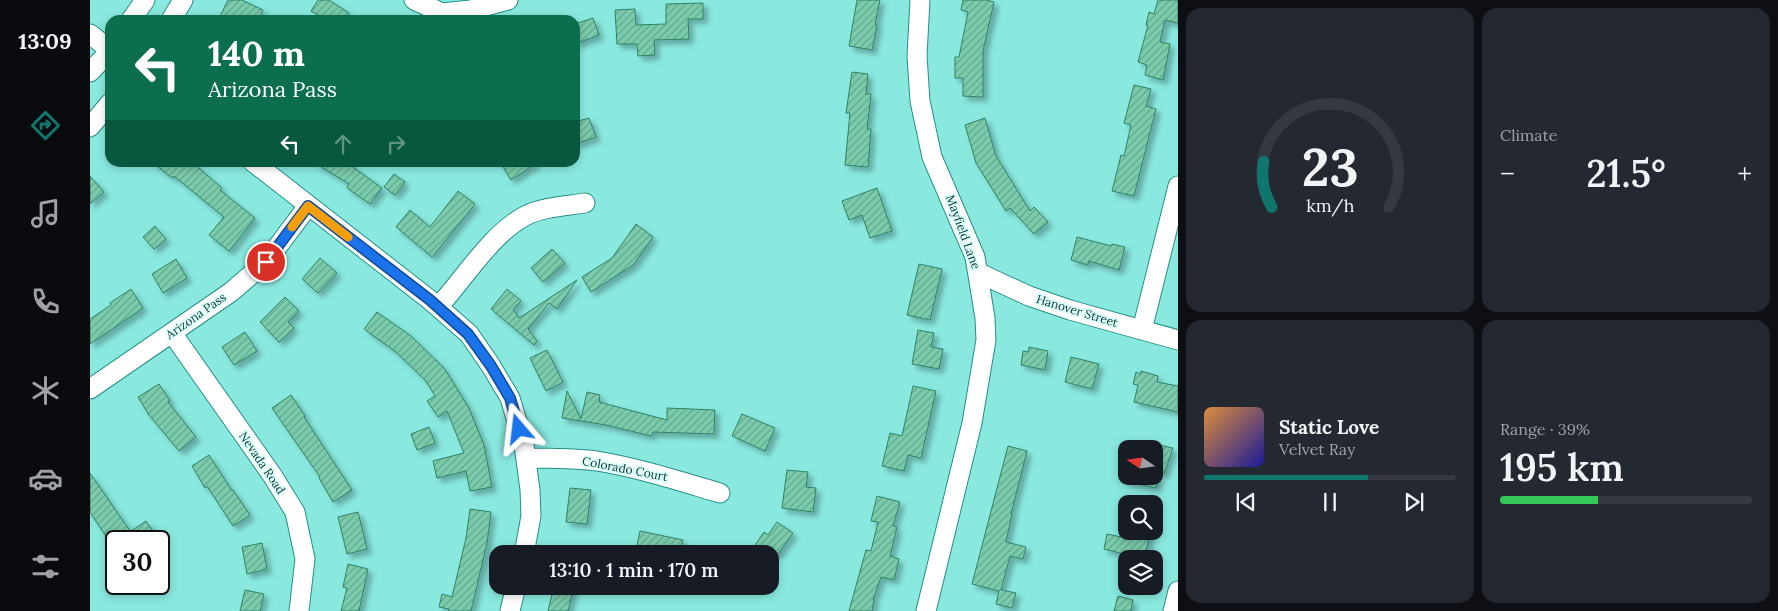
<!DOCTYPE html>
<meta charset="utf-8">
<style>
body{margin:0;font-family:Lora,serif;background:#242831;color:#f1f3f6;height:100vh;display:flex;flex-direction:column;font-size:19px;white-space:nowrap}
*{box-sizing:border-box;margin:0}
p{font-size:16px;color:#9ea1a6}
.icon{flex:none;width:28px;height:28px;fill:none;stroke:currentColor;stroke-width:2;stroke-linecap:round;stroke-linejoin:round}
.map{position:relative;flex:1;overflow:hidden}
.details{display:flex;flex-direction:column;gap:8px;padding:8px;background:#0d0f14;width:600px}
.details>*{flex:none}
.banner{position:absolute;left:15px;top:15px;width:475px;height:152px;border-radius:15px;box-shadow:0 2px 8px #0003;background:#0b6e4f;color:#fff;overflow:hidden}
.needle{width:32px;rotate:283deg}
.buttons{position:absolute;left:1028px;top:440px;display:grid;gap:10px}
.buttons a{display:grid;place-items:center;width:45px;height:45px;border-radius:10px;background:#171b24;box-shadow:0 2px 8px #0003;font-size:25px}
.speed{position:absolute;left:15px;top:530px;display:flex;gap:10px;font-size:25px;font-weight:700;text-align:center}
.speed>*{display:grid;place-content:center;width:65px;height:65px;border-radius:50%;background:#171b24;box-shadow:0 2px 8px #0003;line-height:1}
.speed .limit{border:2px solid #111;border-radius:8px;background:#fff;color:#111}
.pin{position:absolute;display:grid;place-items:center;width:42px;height:42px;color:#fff;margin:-21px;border:2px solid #fff;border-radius:50%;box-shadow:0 1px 5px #0007}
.me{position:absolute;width:55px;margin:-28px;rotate:343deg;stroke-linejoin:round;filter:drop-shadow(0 0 4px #0008)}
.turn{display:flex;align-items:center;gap:18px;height:105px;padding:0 20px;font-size:22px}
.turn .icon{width:65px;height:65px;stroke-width:2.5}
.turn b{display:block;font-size:35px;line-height:42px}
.lanes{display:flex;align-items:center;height:48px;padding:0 20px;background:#0003;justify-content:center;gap:25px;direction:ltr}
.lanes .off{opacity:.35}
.big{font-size:38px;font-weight:600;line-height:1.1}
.details .tile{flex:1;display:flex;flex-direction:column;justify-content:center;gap:8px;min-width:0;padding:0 18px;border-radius:15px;background:#242831}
.details .dial{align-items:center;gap:0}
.dial svg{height:130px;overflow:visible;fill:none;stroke:#363941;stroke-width:7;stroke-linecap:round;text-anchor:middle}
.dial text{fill:#f1f3f6;stroke:none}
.song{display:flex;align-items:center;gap:15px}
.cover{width:60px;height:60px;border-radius:8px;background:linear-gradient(135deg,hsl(30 70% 55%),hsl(240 70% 35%))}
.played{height:5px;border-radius:2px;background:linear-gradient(90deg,#0f766e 65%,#363941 65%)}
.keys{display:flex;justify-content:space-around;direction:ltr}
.heat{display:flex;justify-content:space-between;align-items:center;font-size:28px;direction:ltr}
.charge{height:8px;border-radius:4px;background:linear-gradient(90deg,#34c759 39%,#363941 0)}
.details .tiles{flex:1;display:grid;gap:8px;grid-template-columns:repeat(2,1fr)}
.trip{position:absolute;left:399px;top:545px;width:290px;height:50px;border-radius:15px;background:#171b24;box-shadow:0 2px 8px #0003;font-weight:600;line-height:50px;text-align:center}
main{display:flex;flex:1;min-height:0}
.tabs{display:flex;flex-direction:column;width:90px;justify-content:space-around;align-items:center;background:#090b0e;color:#9ea1a6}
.tabs .icon{width:35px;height:35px}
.tabs .active{color:#0f766e}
.tabs b{font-size:22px;color:#f1f3f6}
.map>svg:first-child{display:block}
.building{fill:url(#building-hatch);stroke:#2e8266;filter:url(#shadow)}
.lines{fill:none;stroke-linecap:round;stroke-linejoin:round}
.minor-casing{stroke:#258e86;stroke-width:21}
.minor{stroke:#fff;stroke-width:19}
.route-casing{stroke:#114b97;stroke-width:12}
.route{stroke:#1a73e8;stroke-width:9}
.slow{stroke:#f59e0b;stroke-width:9}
.labels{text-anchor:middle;stroke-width:4;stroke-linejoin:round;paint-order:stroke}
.street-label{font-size:12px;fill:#0c3733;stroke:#dbfffa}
</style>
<main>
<nav class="tabs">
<b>13:09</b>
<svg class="icon active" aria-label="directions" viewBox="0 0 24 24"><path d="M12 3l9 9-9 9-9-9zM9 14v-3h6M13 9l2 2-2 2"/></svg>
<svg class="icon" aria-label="music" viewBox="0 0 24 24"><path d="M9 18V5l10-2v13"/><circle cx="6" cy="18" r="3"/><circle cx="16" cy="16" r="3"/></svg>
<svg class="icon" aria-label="phone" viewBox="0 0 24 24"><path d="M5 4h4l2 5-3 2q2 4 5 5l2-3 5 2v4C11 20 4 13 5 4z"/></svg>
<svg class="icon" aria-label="climate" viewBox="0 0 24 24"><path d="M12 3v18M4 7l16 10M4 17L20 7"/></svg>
<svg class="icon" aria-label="car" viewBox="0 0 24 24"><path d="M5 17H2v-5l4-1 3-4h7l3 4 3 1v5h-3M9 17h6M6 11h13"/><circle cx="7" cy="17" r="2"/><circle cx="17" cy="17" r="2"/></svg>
<svg class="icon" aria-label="filters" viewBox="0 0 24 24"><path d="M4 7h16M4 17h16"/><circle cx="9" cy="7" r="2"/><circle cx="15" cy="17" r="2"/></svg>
</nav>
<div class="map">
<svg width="1088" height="611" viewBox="0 0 1088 611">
<defs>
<pattern id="building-hatch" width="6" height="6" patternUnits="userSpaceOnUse" patternTransform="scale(1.25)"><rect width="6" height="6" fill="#7bccac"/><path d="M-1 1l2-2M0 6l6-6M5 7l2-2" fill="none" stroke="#63a68d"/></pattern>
<filter id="shadow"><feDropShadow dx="4.5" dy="4.5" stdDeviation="2.5" flood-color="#0004"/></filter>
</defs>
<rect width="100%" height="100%" fill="#89e9df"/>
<path class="building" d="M138,0H152L173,10L168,20H128Z
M228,0H239L259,13L255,20H237L221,11Z
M767,0H790L785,24L787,25L782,50L759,46Z
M873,0H896L904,2L893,51V97L873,96V78H865V57H869L878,12L871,10Z
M1068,0H1088V23L1075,20L1070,42L1080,44L1073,80L1055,75L1057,65L1048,62L1058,25H1056L1059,12L1064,14Z
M613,3V19H598L599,39L564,40L565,55L548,56L547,44H527L525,10L545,9L546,25L576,24V4Z
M503,18L509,35L485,44V24Z
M762,72L778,74L776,94H781L777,129H781L778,167L755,165L760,113H756Z
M1044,85L1061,89L1056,106L1066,109L1044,196L1022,191L1031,155L1034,156L1041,125L1034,123Z
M499,118L506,137L485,144V122Z
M895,118L906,156L940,211L944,207L958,222L944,234L920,208L916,211L886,163L875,125Z
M62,162H102L132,188L130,190L165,218L139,251L119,235L134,217L84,176L82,178Z
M223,162H256L292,188L280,204L257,188L259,184Z
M410,162H448L421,180Z
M304,174L315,182L305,195L294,187Z
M0,176L14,192L0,204Z
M787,188L802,231L780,238L772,215L759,220L752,201Z
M368,191L385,204L342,257L306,227L320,210L340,227Z
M546,224L563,237L543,265L501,292L492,277L522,258Z
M65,226L76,239L64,249L53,237Z
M987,237L1021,246L1022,244L1035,247L1029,270L999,261L998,265L981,260Z
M462,249L475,263L453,282L441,268Z
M230,258L247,273L228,293L212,279Z
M86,259L97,278L73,293L62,274Z
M829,264L852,269L840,320L817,315Z
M487,280L467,309L459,303L438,329L447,341L444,345L401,309L417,289L431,301L423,309L429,318Z
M41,289L53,308L0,344V319L21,305L20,303Z
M195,297L209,311L198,322L204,328L189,342L170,322Z
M287,312L321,336L354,368L379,408L394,445L402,487L380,491L376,471L347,478L343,461L374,453L357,411L348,417L337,401L345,396L336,381L306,352L274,329Z
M828,330L844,333L841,347L853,349L849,369L822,364Z
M155,332L167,351L144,365L132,347Z
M939,347L958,351L955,370L931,365L933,351L938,352Z
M457,350L473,382L456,391L440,358Z
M981,357L1009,364L1002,389L975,382Z
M1051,371L1068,376L1067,382L1088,386V412L1044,402L1048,385L1043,384L1046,372L1050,374Z
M69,384L80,401L78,402L106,437L89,451L59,415L48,397Z
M823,386L846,391L831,458L818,455L814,471L792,466L800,433L812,436Z
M477,391L491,419L497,392L510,395L509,402L577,420V408L625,410L624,434L563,432L561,436L516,425L472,418Z
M201,395L215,416L214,417L262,490L243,502L229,478L230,477L182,408Z
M652,414L685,428L675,451L642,436Z
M339,427L345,443L327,450L321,434Z
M1064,444L1083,448L1074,474L1064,471Z
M918,446L937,451L921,514H922L916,542L936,547L933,559L920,556L911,590L926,593L922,608L906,604L909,591L882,584Z
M119,455L142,491L143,490L160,515L143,526L117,486L115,488L102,466Z
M697,470L718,472L716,487L726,488L723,512L692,508Z
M0,473L40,531L21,544L0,512Z
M1035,476H1069L1066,488L1034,481Z
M480,488L501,490L497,524L476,522Z
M787,496L810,502L803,526L807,527L800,556L809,559L804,580L791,577L783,600H784L782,611H759L776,550L781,551L788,522L781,521Z
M380,509L401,512L397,543L381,611H358L359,609L349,607L352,594L362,597L376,538Z
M268,512L277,549L257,554L248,517Z
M56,521L64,533L52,541H47L41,531Z
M687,522L703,533L688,554H659L674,532L678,535Z
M550,531L593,540L590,554H545Z
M1038,531H1061L1054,559H1033L1034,554L1014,549L1017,534L1036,538Z
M172,543L177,569L157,574L152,547Z
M258,564L278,569L269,611H251L257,588L253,587Z
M464,586H484L478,611H458Z
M155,590L174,594L170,611H150Z
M1028,596L1043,600L1041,611H1024Z"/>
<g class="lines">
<defs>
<path id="minor" d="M324,0L352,13L381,10L418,0
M830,0L827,56L830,101L842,157L885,257L895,318L896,340L882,423L836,611
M41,20L55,0
M81,20L93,0
M0,34L20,50
M0,72L20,51
M0,127L20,103
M163,162L340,300L379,334L401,366L420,398L434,445L440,490L441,516L434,554
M889,273L939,296L980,310L1088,340
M348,307C374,279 401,234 435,216C452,207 476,206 495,203
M1052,330L1088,186
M82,333L182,475L205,512L215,559L209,611
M0,389L141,292L176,262L218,206
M437,458C460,458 484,458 507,461C549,468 589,481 630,493
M420,611L426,586
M1083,611L1088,591"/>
</defs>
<use href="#minor" class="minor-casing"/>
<use href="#minor" class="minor"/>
</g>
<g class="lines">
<defs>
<path id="route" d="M176,262L218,206L340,300L378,334L401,366L420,398L429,429"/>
</defs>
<use href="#route" class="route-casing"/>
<use href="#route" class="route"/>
<path class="slow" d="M202,227L218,206L258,237"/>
</g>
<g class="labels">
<g class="street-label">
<text transform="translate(873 232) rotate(70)" y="4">Mayfield Lane</text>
<text transform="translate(987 311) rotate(17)" y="4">Hanover Street</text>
<text transform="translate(106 316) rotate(-35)" y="4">Arizona Pass</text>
<text transform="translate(172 463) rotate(56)" y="4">Nevada Road</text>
<text transform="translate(535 469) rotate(11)" y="4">Colorado Court</text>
</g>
</g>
</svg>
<div class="buttons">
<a><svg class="needle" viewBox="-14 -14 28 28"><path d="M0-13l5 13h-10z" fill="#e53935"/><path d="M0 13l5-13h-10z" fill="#9ea1a6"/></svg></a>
<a><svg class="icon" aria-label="search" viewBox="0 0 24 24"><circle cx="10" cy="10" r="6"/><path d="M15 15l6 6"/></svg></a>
<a><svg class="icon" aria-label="layers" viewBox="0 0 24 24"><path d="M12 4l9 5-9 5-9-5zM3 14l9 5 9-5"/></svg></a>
</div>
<div class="speed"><div class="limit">30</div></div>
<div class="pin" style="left:176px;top:262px;background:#d93025"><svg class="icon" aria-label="arrive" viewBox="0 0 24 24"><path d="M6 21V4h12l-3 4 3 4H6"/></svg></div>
<svg class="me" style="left:429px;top:429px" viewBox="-20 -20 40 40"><path d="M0-17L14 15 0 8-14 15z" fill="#1a73e8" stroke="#fff" stroke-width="4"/></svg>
<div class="trip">13:10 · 1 min · 170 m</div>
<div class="banner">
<div class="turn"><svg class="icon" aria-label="left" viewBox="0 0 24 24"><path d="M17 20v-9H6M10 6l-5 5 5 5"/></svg><div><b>140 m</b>Arizona Pass</div></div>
<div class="lanes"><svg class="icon" aria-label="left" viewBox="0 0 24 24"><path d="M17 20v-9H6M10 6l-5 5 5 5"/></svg><svg class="icon off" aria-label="ahead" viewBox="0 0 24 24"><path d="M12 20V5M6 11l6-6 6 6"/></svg><svg class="icon off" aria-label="right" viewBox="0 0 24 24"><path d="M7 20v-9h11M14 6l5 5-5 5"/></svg></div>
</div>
</div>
<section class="details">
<div class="tiles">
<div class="tile dial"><svg viewBox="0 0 100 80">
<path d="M14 69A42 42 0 1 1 86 69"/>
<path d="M14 69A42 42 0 0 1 9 41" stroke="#0f766e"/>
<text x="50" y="56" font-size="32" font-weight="700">23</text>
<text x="50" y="72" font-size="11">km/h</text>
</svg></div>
<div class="tile"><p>Climate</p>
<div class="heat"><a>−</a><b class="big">21.5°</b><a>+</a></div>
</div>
<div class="tile">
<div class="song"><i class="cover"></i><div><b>Static Love</b><p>Velvet Ray</p></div></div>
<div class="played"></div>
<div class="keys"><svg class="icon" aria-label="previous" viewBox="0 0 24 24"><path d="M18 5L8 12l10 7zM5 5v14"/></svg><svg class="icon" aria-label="pause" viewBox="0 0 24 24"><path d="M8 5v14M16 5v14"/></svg><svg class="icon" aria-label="next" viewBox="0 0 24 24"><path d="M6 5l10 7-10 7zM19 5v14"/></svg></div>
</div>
<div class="tile"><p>Range · 39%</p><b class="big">195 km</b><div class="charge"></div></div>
</div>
</section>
</main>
